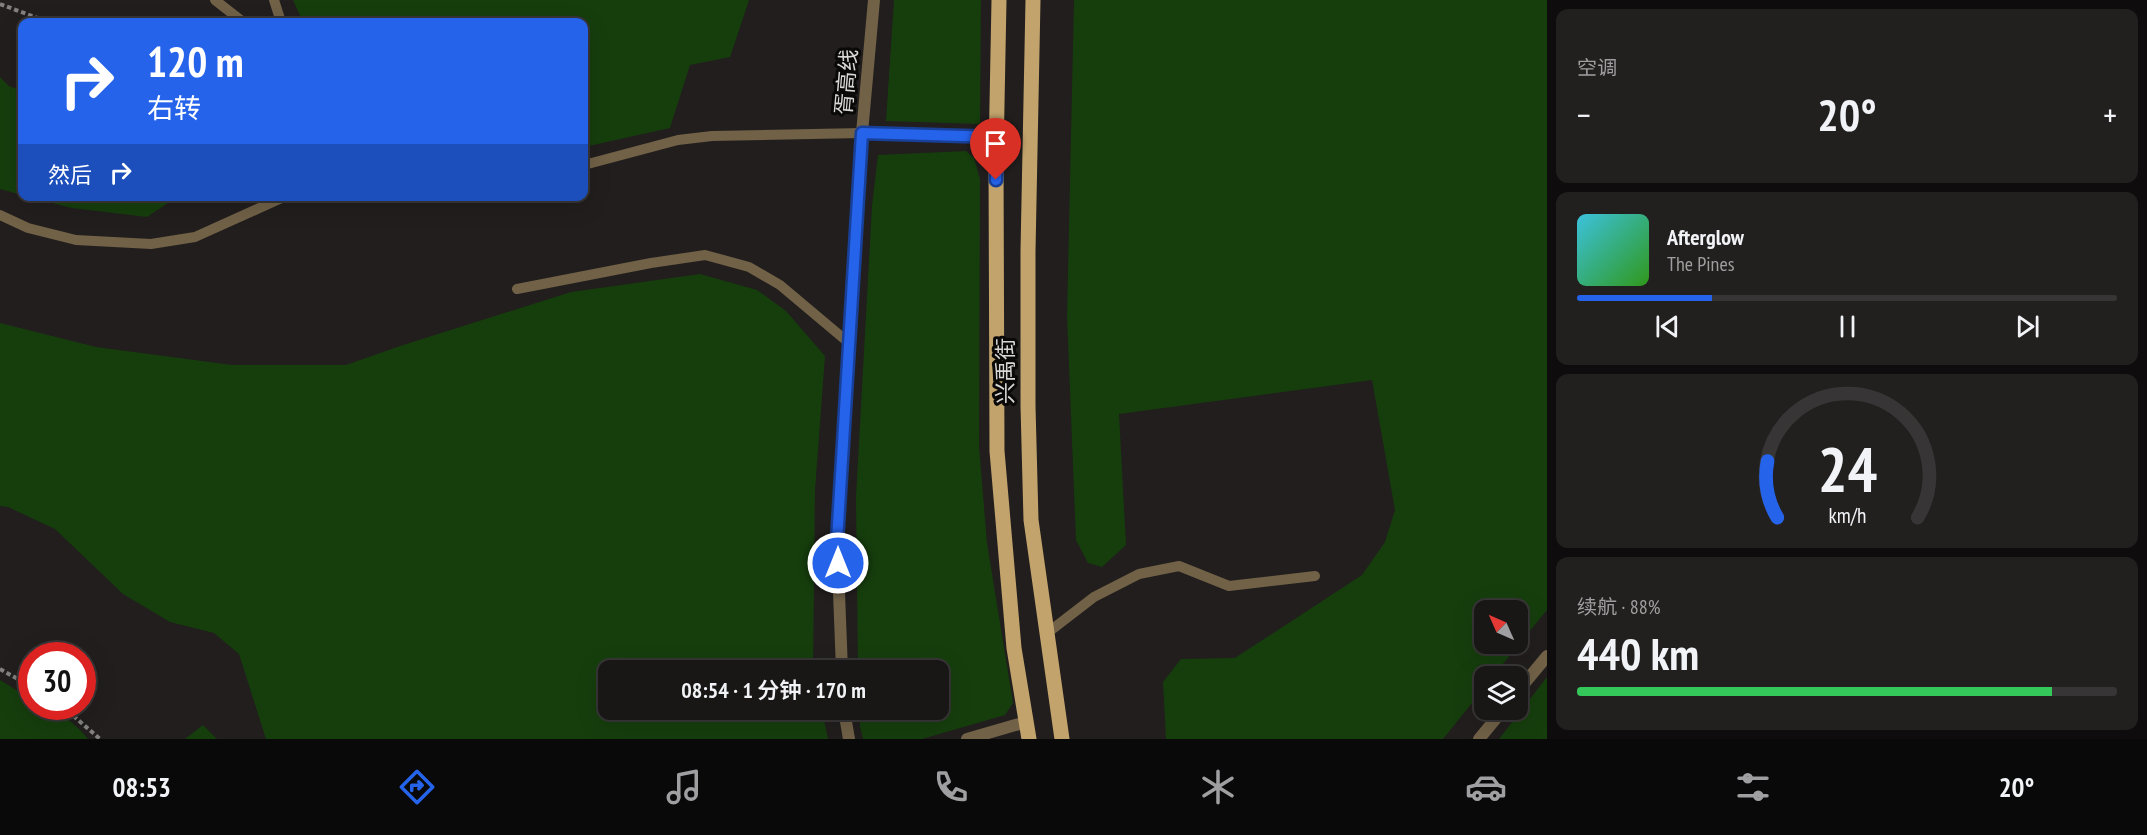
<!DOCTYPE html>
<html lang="zh">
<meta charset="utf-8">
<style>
body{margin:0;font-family:"PT Sans Narrow","Noto Sans SC",sans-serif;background:#221f1f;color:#f1f3f6;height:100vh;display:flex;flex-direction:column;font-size:22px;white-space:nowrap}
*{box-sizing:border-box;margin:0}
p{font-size:20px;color:#9f9fa1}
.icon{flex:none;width:33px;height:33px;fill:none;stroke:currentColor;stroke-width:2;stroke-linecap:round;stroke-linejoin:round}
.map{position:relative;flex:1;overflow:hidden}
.panel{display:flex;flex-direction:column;gap:9px;padding:9px;background:#0e0c0c;width:600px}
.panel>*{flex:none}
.guide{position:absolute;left:18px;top:18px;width:570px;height:183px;border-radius:12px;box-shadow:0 6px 24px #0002,0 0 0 2px #373535;background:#2563eb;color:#fff;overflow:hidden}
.needle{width:39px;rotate:315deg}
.buttons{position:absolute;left:1474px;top:600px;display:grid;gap:12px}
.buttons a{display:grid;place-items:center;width:54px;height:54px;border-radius:12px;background:#191616;box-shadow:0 6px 24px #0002,0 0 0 2px #373535;font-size:30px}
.speed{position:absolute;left:18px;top:642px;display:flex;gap:12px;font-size:30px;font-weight:700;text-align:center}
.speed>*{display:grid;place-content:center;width:78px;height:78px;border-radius:50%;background:#191616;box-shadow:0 6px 24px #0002,0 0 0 2px #373535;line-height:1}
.speed .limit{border:9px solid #d22;background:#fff;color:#111}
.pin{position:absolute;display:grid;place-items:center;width:51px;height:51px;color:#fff;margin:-62px -26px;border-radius:50% 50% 50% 0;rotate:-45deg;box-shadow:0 0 6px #0007}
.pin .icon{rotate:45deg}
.me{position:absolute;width:66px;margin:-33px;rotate:0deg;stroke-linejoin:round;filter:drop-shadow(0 0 4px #0008)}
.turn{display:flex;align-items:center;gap:21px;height:126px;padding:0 30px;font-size:27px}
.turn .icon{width:78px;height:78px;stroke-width:2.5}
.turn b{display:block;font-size:42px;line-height:51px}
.then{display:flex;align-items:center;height:57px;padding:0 30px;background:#0003;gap:12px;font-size:22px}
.big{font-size:45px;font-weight:600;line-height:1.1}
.panel .widget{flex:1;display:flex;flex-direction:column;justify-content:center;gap:9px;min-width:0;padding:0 21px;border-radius:12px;background:#221f1f}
.panel .dial{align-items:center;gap:0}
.dial svg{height:156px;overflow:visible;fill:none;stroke:#373535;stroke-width:7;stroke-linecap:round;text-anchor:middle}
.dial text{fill:#f1f3f6;stroke:none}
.song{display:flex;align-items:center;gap:18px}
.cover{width:72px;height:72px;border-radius:9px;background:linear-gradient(135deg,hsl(190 70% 55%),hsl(110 70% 35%))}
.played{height:6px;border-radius:3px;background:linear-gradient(90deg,#2563eb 25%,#373535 25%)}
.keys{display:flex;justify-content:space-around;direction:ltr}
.heat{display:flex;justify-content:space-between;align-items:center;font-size:33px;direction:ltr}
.charge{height:9px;border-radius:4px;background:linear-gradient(90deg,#34c759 88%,#373535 0)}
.trip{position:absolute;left:598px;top:660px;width:351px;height:60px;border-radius:12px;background:#191616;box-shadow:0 6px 24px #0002,0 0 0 2px #373535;font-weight:600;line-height:60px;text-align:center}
.menu{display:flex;height:96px;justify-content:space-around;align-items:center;background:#0a0909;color:#9f9fa1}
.menu .icon{width:42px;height:42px}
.menu .selected{color:#2563eb}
.menu b{font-size:27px;color:#f1f3f6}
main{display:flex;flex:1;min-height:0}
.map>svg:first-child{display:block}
.green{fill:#163e0d;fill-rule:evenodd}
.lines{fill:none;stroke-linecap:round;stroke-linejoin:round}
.path{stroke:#838180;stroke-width:4;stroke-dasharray:4.5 3;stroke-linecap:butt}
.service{stroke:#706147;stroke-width:10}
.minor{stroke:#706147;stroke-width:12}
.primary{stroke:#c2a36c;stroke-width:15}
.route-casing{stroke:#184099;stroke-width:15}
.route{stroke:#2563eb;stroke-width:10}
.labels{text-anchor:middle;stroke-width:6;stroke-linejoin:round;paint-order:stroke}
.street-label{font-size:22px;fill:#d9d7d6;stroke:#0a0908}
</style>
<main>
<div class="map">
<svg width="1547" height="739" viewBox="0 0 1547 739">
<rect width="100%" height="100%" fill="#211e1d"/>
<path class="green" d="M293,0H749L730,57L690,65L670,128L584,147V22H303Z
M894,0H981L980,124L886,121Z
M1074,0H1547V610L1493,676H1485V687L1443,739H1166L1163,682L1181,659L1235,658L1362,575L1385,542L1395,510L1372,380L1119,414L1126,545L1102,567L1088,563L1076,540L1067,317ZM1485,610H1518V644H1485Z
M0,77L9,86L22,91V195L0,189Z
M966,151L974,158L980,179L979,446L987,543L1013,703L1005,715L922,739H863L860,726L859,710H939V670H858L856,497L872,206L878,155Z
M170,196L171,201L147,217L72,208L28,197Z
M700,274L757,290L786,311L825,356L815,490L813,670H609V710H822L828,739H266L239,654L214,633L170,622L123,594L55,529L8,507L0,506V323L96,347L232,365H346L400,346L571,292Z
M1547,677V739H1499Z
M0,680L31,699L32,706C52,706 76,723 88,739H0Z
M203,725L217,739H185Z"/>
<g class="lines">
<path class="path" d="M0,4L48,22
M0,669L32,687
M62,706L100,739"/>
<path class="service" d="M215,0L243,22
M274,0L281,22
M584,165L678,140L712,136L862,133L997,137
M429,196H465
M0,215L28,228L76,240L151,244L195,237L286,196
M517,289L651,263L705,255L749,267L780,285L849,343
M1046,634L1094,597L1139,574L1179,566L1229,586L1315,576"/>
<path class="minor" d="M842,670L837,541L862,133L874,0
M1518,691L1547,656
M844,710L849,739
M967,739L1026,722
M1479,739L1503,710"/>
<path class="primary" d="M999,0L996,157L997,451L1014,648L1029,739
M1033,0L1028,251V406L1031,520L1062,739"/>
</g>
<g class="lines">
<defs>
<path id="route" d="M838,563L837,541L862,133L997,137L996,180"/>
</defs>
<use href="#route" class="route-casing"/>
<use href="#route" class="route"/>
</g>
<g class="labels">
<g class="street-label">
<text transform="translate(846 82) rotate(-85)" y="8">胥高线</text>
<text transform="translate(1005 371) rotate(-90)" y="8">兴禹街</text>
</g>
</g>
</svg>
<div class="buttons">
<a><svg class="needle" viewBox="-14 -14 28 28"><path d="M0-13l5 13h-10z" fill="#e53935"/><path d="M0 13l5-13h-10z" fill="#9f9fa1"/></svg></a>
<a><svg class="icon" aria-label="layers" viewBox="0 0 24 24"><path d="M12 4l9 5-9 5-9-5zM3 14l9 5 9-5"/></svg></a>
</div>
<div class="speed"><div class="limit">30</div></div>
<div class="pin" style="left:996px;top:180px;background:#d93025"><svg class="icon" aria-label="arrive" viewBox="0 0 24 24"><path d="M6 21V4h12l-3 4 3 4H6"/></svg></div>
<svg class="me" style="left:838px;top:563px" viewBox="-20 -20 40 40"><circle r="17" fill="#2563eb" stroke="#fff" stroke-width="3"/><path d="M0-11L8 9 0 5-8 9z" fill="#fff"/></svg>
<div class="trip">08:54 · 1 分钟 · 170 m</div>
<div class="guide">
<div class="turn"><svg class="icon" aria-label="right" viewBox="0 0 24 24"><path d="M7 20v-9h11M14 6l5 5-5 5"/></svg><div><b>120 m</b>右转</div></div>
<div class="then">然后<svg class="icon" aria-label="right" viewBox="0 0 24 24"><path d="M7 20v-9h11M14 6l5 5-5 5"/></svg></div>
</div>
</div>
<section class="panel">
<div class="widget"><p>空调</p>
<div class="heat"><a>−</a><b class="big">20°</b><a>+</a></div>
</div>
<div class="widget">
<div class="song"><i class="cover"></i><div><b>Afterglow</b><p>The Pines</p></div></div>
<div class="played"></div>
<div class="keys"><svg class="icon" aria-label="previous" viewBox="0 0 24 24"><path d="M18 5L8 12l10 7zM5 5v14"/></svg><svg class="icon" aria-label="pause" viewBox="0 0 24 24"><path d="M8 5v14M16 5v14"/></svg><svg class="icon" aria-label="next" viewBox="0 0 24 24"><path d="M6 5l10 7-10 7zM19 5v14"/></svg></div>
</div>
<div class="widget dial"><svg viewBox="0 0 100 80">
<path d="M14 69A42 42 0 1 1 86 69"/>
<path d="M14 69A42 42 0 0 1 9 40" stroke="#2563eb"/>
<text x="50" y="56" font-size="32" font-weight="700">24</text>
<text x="50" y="72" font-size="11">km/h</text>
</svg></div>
<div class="widget"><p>续航 · 88%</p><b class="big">440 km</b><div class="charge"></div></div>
</section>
</main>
<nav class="menu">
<b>08:53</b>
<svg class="icon selected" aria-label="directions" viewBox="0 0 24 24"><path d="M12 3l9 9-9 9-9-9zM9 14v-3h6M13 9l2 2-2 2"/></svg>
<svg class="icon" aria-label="music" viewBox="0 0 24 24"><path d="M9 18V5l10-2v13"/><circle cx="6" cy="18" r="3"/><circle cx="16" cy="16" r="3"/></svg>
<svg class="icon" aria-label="phone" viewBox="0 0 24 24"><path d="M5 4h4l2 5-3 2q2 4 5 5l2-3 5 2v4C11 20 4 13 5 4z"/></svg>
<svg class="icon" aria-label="climate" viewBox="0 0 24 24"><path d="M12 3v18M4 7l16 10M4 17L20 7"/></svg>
<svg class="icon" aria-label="car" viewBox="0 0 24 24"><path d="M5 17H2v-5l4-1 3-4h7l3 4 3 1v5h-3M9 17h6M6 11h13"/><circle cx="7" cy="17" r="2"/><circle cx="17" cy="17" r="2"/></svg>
<svg class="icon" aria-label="filters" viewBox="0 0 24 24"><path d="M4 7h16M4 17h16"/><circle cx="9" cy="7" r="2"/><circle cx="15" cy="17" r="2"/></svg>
<b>20°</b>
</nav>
